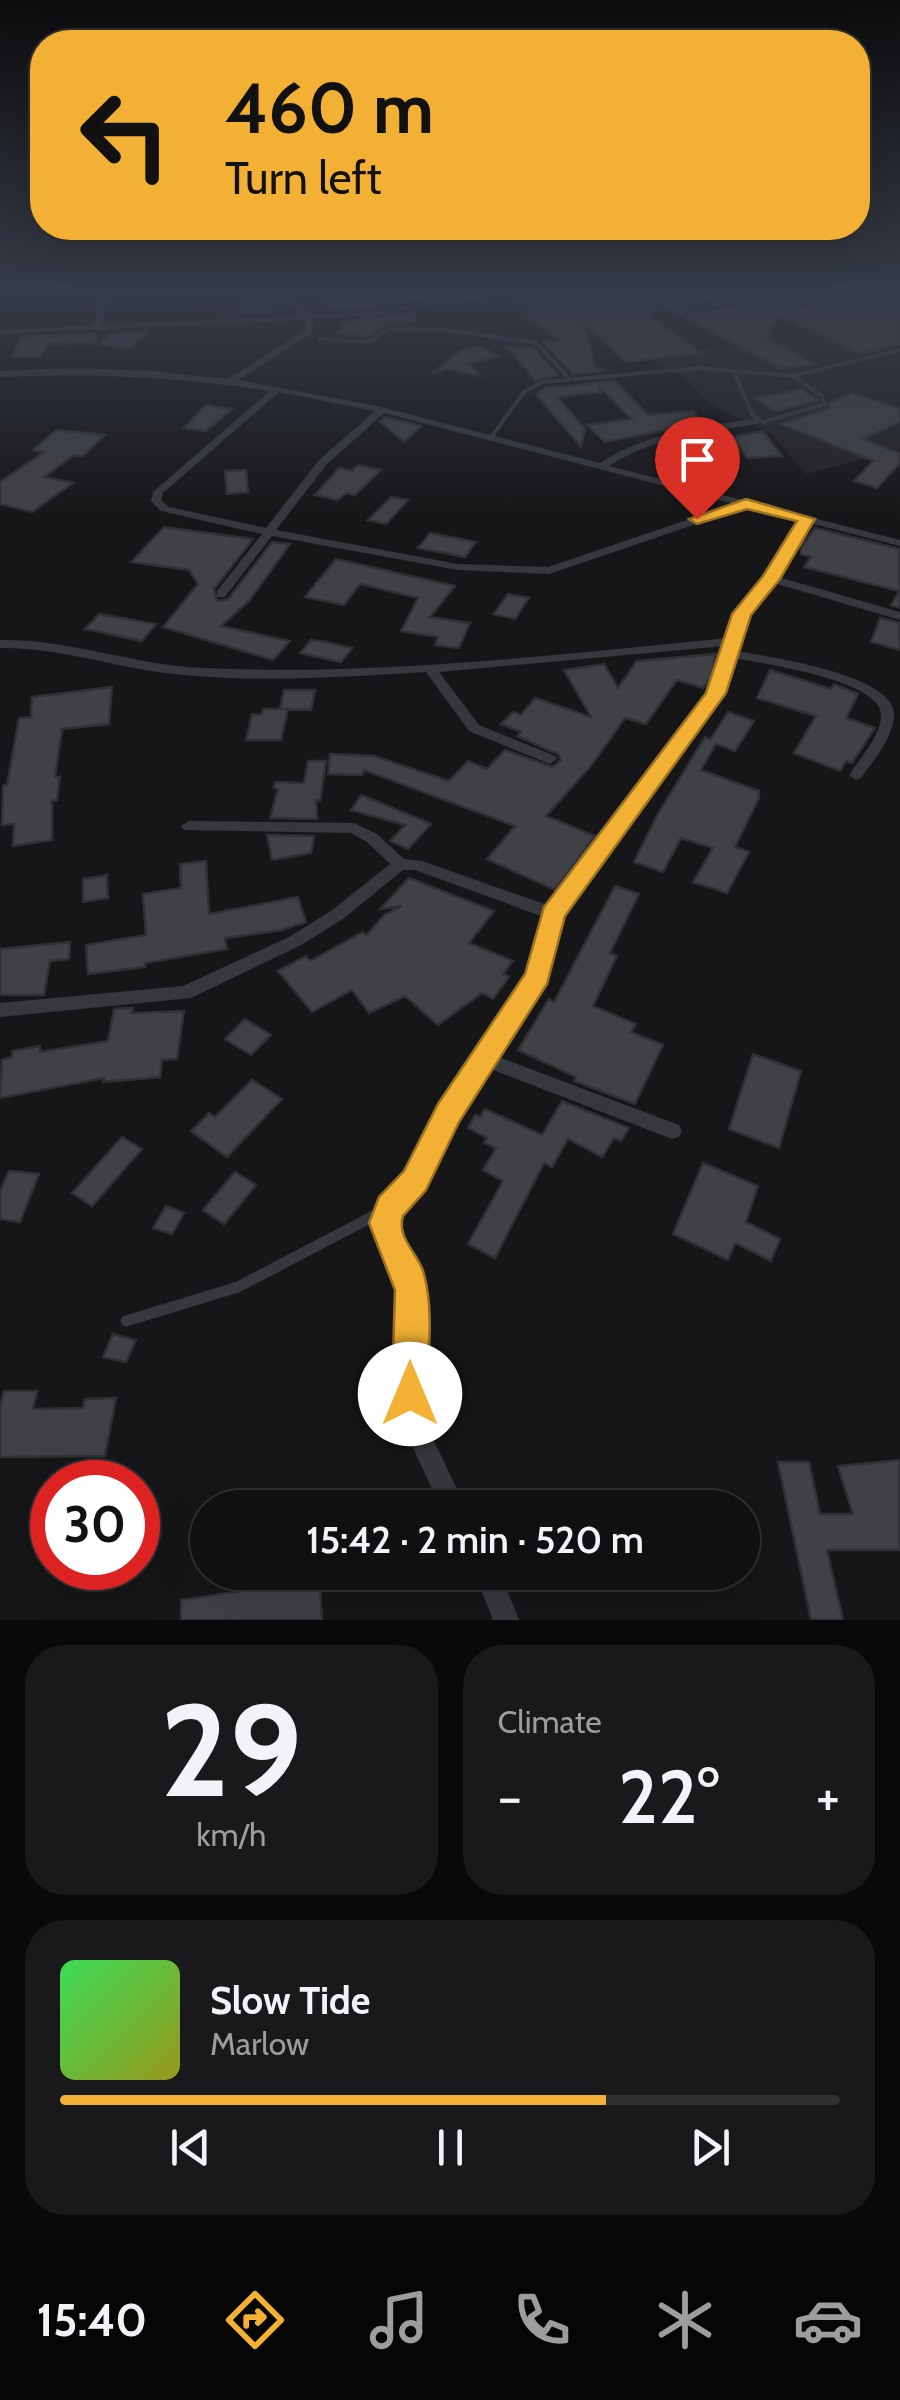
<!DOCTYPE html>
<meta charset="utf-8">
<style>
body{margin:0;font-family:Cabin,sans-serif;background:#19191b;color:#f1f3f6;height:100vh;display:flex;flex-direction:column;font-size:38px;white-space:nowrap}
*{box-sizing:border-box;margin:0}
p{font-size:32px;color:#9c9d9f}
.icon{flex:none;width:55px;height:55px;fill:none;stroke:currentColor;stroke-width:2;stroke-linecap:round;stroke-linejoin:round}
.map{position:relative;height:1620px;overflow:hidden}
.sheet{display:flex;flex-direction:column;gap:25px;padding:25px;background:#09090a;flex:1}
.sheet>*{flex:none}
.banner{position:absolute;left:30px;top:30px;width:840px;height:210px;border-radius:40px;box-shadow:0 10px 40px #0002,0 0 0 2px #303032;background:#f2b134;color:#111;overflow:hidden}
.speed{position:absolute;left:30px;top:1460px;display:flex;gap:20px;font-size:50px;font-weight:700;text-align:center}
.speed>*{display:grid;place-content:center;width:130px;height:130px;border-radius:50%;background:#101012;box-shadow:0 10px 40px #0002,0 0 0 2px #303032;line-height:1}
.speed .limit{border:15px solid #d22;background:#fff;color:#111}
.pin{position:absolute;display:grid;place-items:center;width:85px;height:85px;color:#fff;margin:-102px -42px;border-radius:50% 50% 50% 0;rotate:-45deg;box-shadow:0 0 10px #0007}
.pin .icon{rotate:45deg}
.me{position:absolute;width:110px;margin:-55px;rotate:0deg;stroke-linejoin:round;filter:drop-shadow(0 0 8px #0008)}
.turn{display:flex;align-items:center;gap:35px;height:210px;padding:0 30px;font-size:45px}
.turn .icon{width:130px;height:130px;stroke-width:2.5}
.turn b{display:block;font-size:70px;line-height:85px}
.big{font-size:75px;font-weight:600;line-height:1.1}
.sheet .widget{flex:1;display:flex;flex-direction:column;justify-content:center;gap:15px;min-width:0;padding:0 35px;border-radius:40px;background:#19191b}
.sheet .dial{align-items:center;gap:0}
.dial b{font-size:130px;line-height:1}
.song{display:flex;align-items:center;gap:30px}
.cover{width:120px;height:120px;border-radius:15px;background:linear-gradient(135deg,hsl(130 70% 55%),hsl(60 70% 35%))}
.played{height:10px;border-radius:5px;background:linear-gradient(90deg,#f2b134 70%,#303032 70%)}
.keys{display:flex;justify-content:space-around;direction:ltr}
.heat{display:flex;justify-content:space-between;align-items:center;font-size:55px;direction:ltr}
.sheet .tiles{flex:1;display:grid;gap:25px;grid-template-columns:1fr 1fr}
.widget:last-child{grid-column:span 2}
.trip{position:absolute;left:190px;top:1490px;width:570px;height:100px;border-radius:50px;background:#101012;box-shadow:0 10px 40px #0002,0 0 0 2px #303032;font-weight:600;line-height:100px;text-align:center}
.tabs{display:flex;height:160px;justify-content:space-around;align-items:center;background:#060607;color:#9c9d9f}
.tabs .icon{width:70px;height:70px}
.tabs .selected{color:#f2b134}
.tabs b{font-size:45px;color:#f1f3f6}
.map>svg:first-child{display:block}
.built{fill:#222225}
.building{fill:#404145;stroke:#303034;stroke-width:2.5}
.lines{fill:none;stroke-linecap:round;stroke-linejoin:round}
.path{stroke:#3d3f44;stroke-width:2.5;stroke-dasharray:2.5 4;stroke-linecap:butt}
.lane-far2{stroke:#37383d;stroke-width:4}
.lane-far1{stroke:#37383d;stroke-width:9}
.lane{stroke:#37383d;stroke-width:11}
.street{fill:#37383d;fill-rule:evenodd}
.route{fill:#f2b134;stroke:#9d7322;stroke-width:2.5}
</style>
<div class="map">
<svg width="900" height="1620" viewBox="0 0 900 1620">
<rect width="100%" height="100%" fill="#161618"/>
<path class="built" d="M900,308V449L806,474L770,433L707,402L689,381L653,359Z"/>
<path class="building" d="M241,292L273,294V313L241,314Z
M322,292H446V295L369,308L330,310L326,309Z
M536,292H612L613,299L626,297L638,304L708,292H759L678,307L686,315L783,299L816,313L826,306L799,292H840L851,297L900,292V344L859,354L778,315L766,338L817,364L780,369L657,302L649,315L701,353L625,362L584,322L596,371L600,367L604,371L573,374L543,342L559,340L526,316L536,314L514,295Z
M414,313L416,323L387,324L368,336L338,334L346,321Z
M135,332L147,333L128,349L98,344L113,333Z
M96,333L95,343L49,344L40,357H12L21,337Z
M479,346L498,356L469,364L480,376L449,369L432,373L462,350Z
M506,346L533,348L558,375L535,380Z
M615,381L648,415L693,411L702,423L605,442L587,425L632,419L599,386L601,392L557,397L585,429L581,447L536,394L545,388Z
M802,389L818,400L776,412L754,398Z
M852,393L900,408V422L864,439L900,453V463L877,488L854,481L873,461L780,424L827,409L830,402Z
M206,405L232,409L206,431L184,428Z
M385,417L421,426L404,442L380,422Z
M56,430L105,435L83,456L74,455L44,477L73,483L32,512L0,504V482L44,452L33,450Z
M763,431L782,456L747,458L732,437Z
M358,465L381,470L355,495L346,493L338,500L315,495L339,468L352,471Z
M246,470L248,492L227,494L225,471Z
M391,497L408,500L386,524L368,520Z
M164,527L253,539L214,589L217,601L228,599L272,542L290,544L249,601L221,626L290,641L273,660L163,627L198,584L189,570L131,562Z
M815,528L900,549V608L891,605L899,591L804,567L811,557L801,554V547Z
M430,533L476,542L465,557L418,548Z
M336,559L455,586L430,617L470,623L459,648L435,645L438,637L401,631L418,598L360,584L344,605L305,597Z
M508,594L529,598L515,619L494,614Z
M99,614L156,624L142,641L85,629Z
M880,618L900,623V650L871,642Z
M311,640L326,642L352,648L341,662L300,653Z
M716,654L711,678L703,688L677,680L646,724L625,718L590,767L546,816L595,836L555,890L487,859L515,826L364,770L362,775L328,774L330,754L374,756L449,781L468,761L487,769L505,750L552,767L561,760L558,754L517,736L521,732L501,724L513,712L521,715L535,698L591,717L564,670L604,664L618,688L637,661Z
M770,670L831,689L834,684L858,694L846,718L875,728L852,763L846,761L840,771L794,753L816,716L757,698Z
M112,687L109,724L62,729L55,777H60L57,800L52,801V840L13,846L14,824L2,825L3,785H7L19,718L31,717L32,697Z
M284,690H315L311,710L280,709Z
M263,709H288L281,740H246L252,714L261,715Z
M728,712L754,721L735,751L716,744L701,770L759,791V798L735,847L749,852L727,893L693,882L713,848L681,838L663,872L634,862L659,812L705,737L710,740Z
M308,761H326L320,801L316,800L317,819L270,818L278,789L274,788L275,782L304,783Z
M361,795L417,818L431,824L408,849L390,841L405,825L351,810Z
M267,835L314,836L311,853L272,860Z
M206,861L209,914L298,897L306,922L282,930L225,938L227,949L145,963V967L88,974L86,945L146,935L143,894L181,888L180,864Z
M107,875L108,898L83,902V879Z
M409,878L494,911L469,943L513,961L503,974L509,977L493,999L482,993L438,1025L405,996L369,1013L352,990L312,1012L278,971L306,956L310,961L363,932L367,935L384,915L402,906L380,909Z
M615,886L639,894L610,953L617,956L593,1006L636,1024L631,1032L663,1045L635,1104L574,1081L576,1077L518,1050L549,999L554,1002Z
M70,942L69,959L50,961L44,995H0V949Z
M133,1008L132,1013L184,1011L177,1059L162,1060L160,1077L103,1082L104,1078L0,1098L2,1060L12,1057V1051L40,1046V1052L108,1041L114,1009Z
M245,1019L271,1035L251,1055L225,1039Z
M753,1054L801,1071L779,1148L729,1129Z
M252,1080L282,1099L227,1157L191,1131L209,1113L215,1117Z
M562,1101L629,1128L621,1141L614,1138L602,1157L568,1139L552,1167L544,1163L495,1258L468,1244L503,1181L483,1170L496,1148L484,1143L487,1138L468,1128L475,1115L480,1117L485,1109L542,1135Z
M122,1137L142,1149L92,1206L72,1193Z
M703,1163L758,1186L746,1222L780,1239L771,1261L735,1243L728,1260L673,1234Z
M9,1171L39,1174L20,1222L0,1219V1191Z
M235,1172L256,1185L224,1224L203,1210Z
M166,1206L184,1213L172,1234L153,1228Z
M113,1334L136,1340L126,1362L103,1357Z
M4,1391H37L33,1409L83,1408L85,1399L116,1398L105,1456L0,1457V1407Z
M900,1460V1550H827L843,1620H811L778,1462H809L820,1514H853L838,1466Z
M320,1584L322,1620H181V1600L274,1586V1591Z"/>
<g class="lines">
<path class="path" d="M841,292L884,311"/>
<path class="lane-far2" d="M319,339L370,342L388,329H442L536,343L569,378
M734,372L752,414L763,422L825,404L822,396L793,376
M492,436L525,391L543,382L700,368L793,376L900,350"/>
<path class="lane-far1" d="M381,1213L387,1209"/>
<path class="lane" d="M126,1321L238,1287L385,1210"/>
<path class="street" d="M99,292H107L102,325L301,315L276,292H284L310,314L369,312L496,292H512L508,294L369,316L314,319L311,334L238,380L377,406L600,463C647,432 703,427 758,418L761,419V423C709,433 656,435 609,466L900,540V546L810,523L778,577L900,612V620L774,583L748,615L736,651C768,657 897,674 894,716C893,738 873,761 861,778L856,780L849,775C860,759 882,734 881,714C880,680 761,663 734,658L723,693L643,796L561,915L547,976L496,1056L679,1125L682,1131L679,1137L672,1139L488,1068L455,1119L422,1187L398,1214L394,1223L399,1241L418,1269L423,1290L422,1394L434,1441L466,1508H441L411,1444L398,1394L401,1290L397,1273L379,1245L374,1223L383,1201L408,1175L441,1107L530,975L544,917L415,870H403L343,919L301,945L191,998L0,1017V1003L183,986L289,937L331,911L390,864L367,842L351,833L184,830L181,826L189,821L354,823L377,834L404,859L422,861L550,906L633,790L710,692L722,656L720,653L725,646L439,672L479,725L555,756L557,759L550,764L469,731L426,672C343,677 257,683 174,674C115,668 60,647 0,648V640C69,639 134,665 203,668C378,676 554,655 728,638L736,614L766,577L800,521L746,507L549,574L458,570L272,536L225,597H217V591L262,534L161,511L151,501L153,492L270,391C180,377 91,373 0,377V371L76,368L152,371L228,379L304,331L306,320L0,334V330L94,325ZM279,392L375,411L319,460L266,528L169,507L161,500L163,493ZM384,413L734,504L548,567L458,564L276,530L327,464Z
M779,292H795L794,294L822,307L815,309L784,295L685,311L681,309Z
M474,1572H500L519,1620H493Z"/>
</g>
<linearGradient id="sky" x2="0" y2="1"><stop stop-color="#0c0c0d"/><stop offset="0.56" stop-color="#363c48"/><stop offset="1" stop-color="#363c48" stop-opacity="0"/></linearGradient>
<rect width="900" height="518" fill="url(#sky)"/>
<path class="route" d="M746,499L815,519L780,579L751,615L726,693L565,916L547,984L459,1122L426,1190L403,1216C396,1238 419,1254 424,1274C434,1311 428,1356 427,1394L422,1407L410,1412L397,1407L392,1394L395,1290L369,1223L379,1197L404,1171L438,1104L525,974L544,907L706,693L732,614L763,576L797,521L747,509L697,524L689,519Z"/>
</svg>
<div class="speed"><div class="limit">30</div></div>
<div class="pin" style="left:697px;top:519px;background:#d93025"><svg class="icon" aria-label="arrive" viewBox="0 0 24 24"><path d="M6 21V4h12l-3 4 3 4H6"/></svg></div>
<svg class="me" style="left:410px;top:1394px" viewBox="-20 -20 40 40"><circle r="19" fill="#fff"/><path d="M0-13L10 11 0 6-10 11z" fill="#f2b134"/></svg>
<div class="trip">15:42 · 2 min · 520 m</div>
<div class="banner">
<div class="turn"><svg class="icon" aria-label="left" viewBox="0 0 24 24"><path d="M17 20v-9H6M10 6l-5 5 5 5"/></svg><div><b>460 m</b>Turn left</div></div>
</div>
</div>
<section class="sheet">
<div class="tiles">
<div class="widget dial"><b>29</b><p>km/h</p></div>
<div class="widget"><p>Climate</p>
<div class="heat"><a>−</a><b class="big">22°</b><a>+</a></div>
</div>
<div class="widget">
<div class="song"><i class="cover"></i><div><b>Slow Tide</b><p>Marlow</p></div></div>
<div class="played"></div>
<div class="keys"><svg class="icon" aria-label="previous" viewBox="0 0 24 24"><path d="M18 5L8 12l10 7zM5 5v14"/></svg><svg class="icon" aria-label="pause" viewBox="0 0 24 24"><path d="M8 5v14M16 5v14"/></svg><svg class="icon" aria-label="next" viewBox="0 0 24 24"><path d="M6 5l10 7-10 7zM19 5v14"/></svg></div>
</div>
</div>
</section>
<nav class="tabs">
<b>15:40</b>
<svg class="icon selected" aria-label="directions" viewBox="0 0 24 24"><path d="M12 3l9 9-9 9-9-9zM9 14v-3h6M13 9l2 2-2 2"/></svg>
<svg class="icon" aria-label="music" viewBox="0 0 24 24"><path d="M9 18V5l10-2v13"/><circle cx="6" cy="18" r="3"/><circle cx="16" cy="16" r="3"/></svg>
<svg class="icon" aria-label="phone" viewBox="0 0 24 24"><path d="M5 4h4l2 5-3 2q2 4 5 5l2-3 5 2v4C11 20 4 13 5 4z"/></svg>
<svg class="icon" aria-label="climate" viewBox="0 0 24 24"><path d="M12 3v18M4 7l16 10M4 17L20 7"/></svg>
<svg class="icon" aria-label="car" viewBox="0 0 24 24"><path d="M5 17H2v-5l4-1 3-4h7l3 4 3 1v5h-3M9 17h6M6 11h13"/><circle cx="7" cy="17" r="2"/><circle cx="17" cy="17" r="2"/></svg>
</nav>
